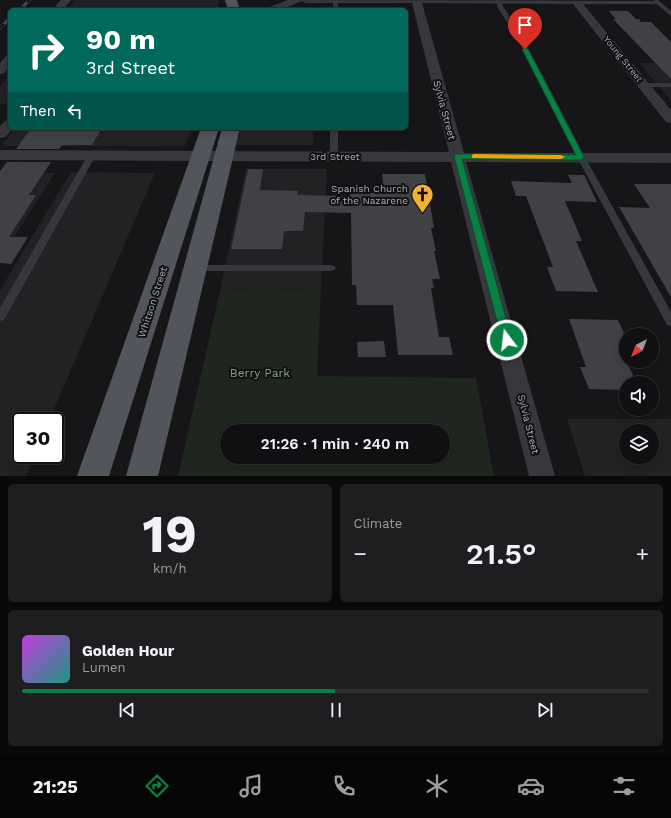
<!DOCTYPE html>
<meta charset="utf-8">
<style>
body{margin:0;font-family:"Work Sans",sans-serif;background:#1e1e20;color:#f1f3f6;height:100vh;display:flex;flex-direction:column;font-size:15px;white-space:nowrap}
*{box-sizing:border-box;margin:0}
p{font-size:13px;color:#9c9d9f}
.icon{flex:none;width:22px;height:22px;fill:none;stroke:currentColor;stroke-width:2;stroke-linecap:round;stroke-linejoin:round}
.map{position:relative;height:476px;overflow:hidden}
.side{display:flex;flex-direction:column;gap:8px;padding:8px;background:#09090a;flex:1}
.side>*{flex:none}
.banner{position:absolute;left:8px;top:8px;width:400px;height:122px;border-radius:6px;box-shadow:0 2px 10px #0003,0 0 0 1px #303032;background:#00695c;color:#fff;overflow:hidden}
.needle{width:26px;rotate:222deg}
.tools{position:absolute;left:619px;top:328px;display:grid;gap:8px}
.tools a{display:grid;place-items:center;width:40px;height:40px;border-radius:50%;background:#101012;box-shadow:0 2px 10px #0003,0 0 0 1px #303032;font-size:20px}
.speed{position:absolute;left:12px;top:412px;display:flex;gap:8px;font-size:20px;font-weight:700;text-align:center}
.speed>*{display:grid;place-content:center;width:52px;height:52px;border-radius:50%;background:#101012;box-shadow:0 2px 10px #0003,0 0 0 1px #303032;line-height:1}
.speed .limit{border:2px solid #111;border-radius:6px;background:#fff;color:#111}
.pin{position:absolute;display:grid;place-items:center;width:34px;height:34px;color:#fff;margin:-41px -17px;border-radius:50% 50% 50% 0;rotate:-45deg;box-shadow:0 0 4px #0007}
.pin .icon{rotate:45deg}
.me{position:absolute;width:44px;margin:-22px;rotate:345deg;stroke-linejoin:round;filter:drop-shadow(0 0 3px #0008)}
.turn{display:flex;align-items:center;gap:14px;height:84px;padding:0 12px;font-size:18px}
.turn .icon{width:52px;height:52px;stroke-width:2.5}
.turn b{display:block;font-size:28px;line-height:34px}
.then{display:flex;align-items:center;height:38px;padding:0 12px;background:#0003;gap:8px;font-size:15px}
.big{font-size:30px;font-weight:600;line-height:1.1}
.side .tile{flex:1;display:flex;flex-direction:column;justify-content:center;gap:6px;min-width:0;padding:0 14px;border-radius:6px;background:#1e1e20}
.side .dial{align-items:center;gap:0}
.dial b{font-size:52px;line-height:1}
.song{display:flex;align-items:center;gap:12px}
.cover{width:48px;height:48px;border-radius:6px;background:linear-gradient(135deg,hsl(290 70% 55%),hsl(170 70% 35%))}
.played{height:4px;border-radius:2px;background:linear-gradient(90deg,#0b8043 50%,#303032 50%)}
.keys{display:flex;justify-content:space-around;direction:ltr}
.heat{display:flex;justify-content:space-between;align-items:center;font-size:22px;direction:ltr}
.side .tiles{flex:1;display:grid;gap:8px;grid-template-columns:1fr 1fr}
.tile:last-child{grid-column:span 2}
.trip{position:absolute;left:220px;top:424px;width:230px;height:40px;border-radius:20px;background:#101012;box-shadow:0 2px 10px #0003,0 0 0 1px #303032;font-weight:600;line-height:40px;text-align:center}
.dock{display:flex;height:64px;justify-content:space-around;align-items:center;background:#060607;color:#9c9d9f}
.dock .icon{width:28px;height:28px}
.dock .on{color:#0b8043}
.dock b{font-size:18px;color:#f1f3f6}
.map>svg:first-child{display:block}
.built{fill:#222225;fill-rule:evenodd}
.green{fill:#1e261f;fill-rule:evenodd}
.building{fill:#404145}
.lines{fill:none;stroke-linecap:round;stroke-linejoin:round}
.lane{fill:#37383d;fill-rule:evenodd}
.street{fill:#37383d;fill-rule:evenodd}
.primary{fill:#53555c;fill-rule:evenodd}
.rail-casing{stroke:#4a4c52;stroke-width:3}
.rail{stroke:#111113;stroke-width:2;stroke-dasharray:5.5;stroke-linecap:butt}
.route{fill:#0b8043;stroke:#07532c}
.slow{fill:#f59e0b}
.labels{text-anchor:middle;stroke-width:4;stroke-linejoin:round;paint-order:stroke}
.far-street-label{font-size:9px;fill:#a8adb8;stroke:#111113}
.street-label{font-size:10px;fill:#a8adb8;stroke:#111113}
.poi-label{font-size:10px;fill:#a8adb8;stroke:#111113;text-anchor:end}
.near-park-label{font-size:12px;fill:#7fa381;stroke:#111113}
</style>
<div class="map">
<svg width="671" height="476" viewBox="0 0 671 476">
<rect width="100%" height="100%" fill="#161618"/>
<path class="built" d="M76,0H218L219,10H67Z
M639,63H671V100L658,85Z
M10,75V102L0,105V86Z
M15,128H192L185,146H7L3,144Z
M241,128H314L313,145H237Z
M246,169H327L321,289L220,291Z
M71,172L155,173L49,421H21V455H35L26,476H0V290Z
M0,173H55L8,246Z
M567,419H671V476H585ZM626,431H652V457H626Z"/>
<path class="green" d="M321,289L317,376L476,378L494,476H178L220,291ZM227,431H443V457H227Z"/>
<path class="building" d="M609,11H628L636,19H639L641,22H651L671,42V79L613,19H616Z
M31,128H102L92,145H62L59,149H16Z
M7,162H51L29,195H36L9,237H28L11,264L0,263V171Z
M248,169H263L260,190L298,191L297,195L350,196V193H384L382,174H425L434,228H431L436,251H434L440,279H432L434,288H431L439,337H449L453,355H398L393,305H357L356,285H352L351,213L305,212L303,231H284L282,249H231Z
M568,175H584L597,202L565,201L582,241H576L598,292L556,291L547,267H553L526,196H516L511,181L572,183Z
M634,184H671V297L619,207L650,208Z
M569,319L618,320L626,338V361L637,383H626V390L589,389L580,367H586Z
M384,341L386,357H358L357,342Z"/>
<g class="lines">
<path class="lane" d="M334,0L338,1V10H332Z
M496,0H500L504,8L521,35L543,76L585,157L671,312V326L667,325L577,157L537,76L515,35L498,8Z
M654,0H658L671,11V16L654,2Z
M671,83V87H644L641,85L644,83Z
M330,128H338V156L334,158L330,156Z
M89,153H92L96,155L4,320L0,321V308Z
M196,265H331L334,266L336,268L334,270L331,271H196L193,270L191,268L193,266Z"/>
<path class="street" d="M61,0H71L63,10H52Z
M288,0L661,1L656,4H583L671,110V123L666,122L573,4L422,3L464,153H671V163L466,162L555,476H529L451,162L0,160V150L449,152L412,3H306L302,1L280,10H266L267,8Z
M10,55V66L4,73L0,74V63L6,56Z
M10,120V128H14L5,137L0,138V126L5,121Z"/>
<path class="primary" d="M225,0H237L240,10H228Z
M201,128H219L109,476H77Z
M222,128H240L158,476H126Z"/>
<defs>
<path id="rail" d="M19,10L30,0
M0,28L10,18"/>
</defs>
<use href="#rail" class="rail-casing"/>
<use href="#rail" class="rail"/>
</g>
<path class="route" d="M525,47L528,49L584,157L581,160L462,159L512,340L511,343L507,345L503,343L502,340L454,156L457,154L576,155L522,49Z"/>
<path class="slow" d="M474,154L561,155L565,157L561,159L472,158V155Z"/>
<defs>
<symbol id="church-pin" viewBox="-11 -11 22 30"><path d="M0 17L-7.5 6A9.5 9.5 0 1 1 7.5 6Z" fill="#f2b134" stroke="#111113"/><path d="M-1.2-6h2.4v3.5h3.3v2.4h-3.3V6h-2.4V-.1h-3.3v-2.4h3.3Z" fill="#111"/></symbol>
</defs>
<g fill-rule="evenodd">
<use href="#church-pin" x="410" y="182" width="25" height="34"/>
</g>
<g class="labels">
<g class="far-street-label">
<text transform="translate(623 59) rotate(51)" y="3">Young Street</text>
</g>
<g class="street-label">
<text transform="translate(445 110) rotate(75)" y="4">Sylvia Street</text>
<text x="335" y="160">3rd Street</text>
<text transform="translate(152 302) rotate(-72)" y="4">Whitson Street</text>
<text transform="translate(529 424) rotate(76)" y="4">Sylvia Street</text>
</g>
<g class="poi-label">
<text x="408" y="192">Spanish Church<tspan x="408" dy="12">of the Nazarene</tspan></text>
</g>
<g class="near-park-label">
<text x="260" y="377">Berry Park</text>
</g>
</g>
</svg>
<div class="tools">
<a><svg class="needle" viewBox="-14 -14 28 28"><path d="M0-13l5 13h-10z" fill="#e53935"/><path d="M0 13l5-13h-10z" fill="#9c9d9f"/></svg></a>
<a><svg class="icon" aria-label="sound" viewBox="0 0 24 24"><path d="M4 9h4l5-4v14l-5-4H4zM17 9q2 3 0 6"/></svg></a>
<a><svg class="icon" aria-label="layers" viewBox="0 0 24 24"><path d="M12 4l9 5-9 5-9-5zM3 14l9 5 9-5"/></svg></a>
</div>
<div class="speed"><div class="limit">30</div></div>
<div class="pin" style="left:525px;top:49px;background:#d93025"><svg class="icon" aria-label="arrive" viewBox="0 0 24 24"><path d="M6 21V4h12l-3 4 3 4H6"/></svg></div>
<svg class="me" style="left:507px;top:340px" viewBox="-20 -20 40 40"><circle r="17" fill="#0b8043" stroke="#fff" stroke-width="3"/><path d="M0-11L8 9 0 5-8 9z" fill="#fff"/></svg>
<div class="trip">21:26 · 1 min · 240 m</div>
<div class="banner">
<div class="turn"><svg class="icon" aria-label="right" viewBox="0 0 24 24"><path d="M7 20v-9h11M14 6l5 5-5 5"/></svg><div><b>90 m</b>3rd Street</div></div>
<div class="then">Then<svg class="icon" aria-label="left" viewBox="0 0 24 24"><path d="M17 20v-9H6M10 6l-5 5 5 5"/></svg></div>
</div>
</div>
<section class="side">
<div class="tiles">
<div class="tile dial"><b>19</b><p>km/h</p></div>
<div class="tile"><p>Climate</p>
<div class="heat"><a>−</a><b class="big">21.5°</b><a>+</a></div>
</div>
<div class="tile">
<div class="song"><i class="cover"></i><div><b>Golden Hour</b><p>Lumen</p></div></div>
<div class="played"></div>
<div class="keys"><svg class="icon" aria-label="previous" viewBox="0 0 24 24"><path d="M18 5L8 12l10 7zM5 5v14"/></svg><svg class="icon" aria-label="pause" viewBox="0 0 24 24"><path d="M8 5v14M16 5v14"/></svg><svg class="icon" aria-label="next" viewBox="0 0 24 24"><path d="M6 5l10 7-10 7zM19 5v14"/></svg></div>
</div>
</div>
</section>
<nav class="dock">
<b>21:25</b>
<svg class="icon on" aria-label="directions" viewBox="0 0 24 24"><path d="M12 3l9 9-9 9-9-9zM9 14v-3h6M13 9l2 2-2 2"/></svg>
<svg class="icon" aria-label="music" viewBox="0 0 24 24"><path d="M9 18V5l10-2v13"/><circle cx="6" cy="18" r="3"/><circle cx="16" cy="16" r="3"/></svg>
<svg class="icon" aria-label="phone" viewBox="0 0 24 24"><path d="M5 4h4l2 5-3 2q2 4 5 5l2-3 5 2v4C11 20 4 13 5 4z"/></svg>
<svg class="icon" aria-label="climate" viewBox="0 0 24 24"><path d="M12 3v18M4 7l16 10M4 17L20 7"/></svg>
<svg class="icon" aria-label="car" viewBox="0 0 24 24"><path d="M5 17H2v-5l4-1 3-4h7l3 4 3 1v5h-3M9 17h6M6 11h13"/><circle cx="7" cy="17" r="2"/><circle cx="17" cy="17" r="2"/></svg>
<svg class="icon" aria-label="filters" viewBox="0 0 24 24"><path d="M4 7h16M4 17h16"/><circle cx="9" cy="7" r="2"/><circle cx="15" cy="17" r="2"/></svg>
</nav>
